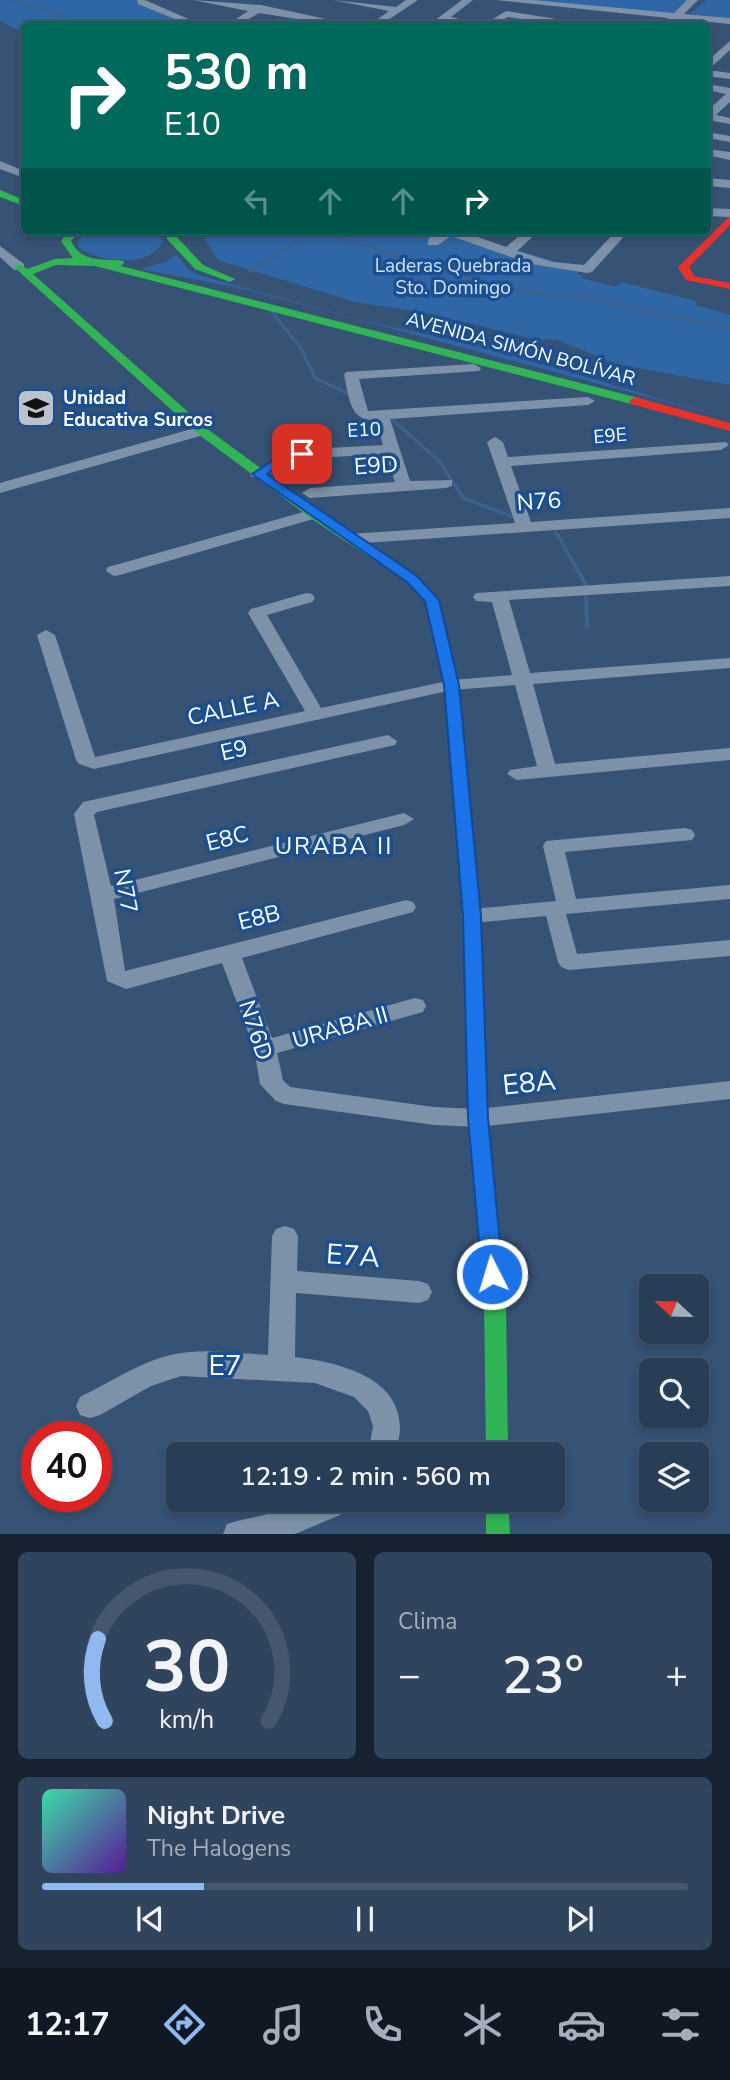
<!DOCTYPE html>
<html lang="es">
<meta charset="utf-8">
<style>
body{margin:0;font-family:"Nunito Sans",sans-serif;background:#30455d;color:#f1f3f6;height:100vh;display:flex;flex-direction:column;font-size:26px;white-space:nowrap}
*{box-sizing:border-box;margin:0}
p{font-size:23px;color:#a5aeba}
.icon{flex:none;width:38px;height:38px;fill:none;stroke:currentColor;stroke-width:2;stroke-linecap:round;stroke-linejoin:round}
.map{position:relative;height:1534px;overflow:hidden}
.panel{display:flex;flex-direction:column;gap:18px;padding:18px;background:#162230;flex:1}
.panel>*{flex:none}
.banner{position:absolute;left:21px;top:21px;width:690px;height:214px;border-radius:10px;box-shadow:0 4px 10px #0003,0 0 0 2px #44576d;background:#00695c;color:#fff;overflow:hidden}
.needle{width:46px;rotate:292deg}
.fabs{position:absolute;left:639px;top:1274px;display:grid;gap:14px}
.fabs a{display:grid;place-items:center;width:70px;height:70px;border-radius:10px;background:#283e57;box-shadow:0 4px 10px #0003,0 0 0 2px #44576d;font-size:35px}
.speed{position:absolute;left:21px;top:1421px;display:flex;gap:14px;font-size:35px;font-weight:700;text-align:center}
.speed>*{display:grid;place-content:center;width:91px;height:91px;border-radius:50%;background:#283e57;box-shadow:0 4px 10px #0003,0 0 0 2px #44576d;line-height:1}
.speed .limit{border:10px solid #d22;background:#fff;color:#111}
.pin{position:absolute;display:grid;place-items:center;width:60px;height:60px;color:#fff;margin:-30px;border-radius:14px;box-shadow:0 4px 10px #0006}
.me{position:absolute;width:77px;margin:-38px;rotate:355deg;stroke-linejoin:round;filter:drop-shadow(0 0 5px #0008)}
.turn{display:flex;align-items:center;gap:24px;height:147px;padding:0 28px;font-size:32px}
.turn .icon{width:91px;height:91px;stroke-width:2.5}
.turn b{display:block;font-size:49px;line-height:60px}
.lanes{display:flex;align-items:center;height:66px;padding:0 28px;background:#0003;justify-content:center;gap:35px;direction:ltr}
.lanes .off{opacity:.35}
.big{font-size:52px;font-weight:600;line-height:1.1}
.panel .tile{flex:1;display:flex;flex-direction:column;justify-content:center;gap:10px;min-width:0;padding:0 24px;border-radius:10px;background:#30455d}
.panel .dial{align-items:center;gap:0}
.dial svg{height:182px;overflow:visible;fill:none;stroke:#44576d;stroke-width:7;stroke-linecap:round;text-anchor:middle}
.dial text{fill:#f1f3f6;stroke:none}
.song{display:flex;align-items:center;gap:21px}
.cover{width:84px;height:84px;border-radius:10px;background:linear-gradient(135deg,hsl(160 70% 55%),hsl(270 70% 35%))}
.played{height:7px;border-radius:4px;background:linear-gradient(90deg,#90b9f0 25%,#44576d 25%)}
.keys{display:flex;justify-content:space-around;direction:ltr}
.heat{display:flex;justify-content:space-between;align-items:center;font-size:38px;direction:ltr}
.panel .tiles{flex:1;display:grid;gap:18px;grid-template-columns:1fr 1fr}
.tile:last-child{grid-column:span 2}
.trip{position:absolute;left:166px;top:1442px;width:399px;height:70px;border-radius:10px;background:#283e57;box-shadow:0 4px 10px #0003,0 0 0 2px #44576d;font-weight:600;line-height:70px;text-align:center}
.dock{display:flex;height:112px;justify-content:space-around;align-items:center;background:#101923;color:#a5aeba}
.dock .icon{width:49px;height:49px}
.dock .active{color:#90b9f0}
.dock b{font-size:32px;color:#f1f3f6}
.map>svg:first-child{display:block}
.green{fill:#2f66a5}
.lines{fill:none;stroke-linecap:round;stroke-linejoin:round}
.stream-far2{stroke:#3b618d;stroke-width:2.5}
.stream-far1{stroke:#3b618d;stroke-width:3.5}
.stream{stroke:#3b618d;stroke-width:4.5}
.street{fill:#7d92a8;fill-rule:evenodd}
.fast{fill:#30b455;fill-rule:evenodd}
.slow{fill:#ff9f0a;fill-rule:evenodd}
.jam{fill:#e5322d;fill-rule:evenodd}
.route{fill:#1a73e8;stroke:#114b97;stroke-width:2}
.labels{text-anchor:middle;stroke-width:7;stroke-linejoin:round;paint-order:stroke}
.far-park-label{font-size:19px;fill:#cfe3fa;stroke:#1b4f8f}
.far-street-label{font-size:19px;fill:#fff;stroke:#1b4f8f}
.far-poi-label{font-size:19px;font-weight:bold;fill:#fff;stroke:#1b4f8f;text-anchor:start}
.street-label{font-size:23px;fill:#fff;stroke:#1b4f8f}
.neighbourhood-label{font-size:24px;letter-spacing:2px;fill:#fff;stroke:#1b4f8f}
.near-street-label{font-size:28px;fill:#fff;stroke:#1b4f8f}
</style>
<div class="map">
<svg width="730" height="1534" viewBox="0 0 730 1534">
<rect width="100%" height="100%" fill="#365274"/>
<path class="green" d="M0,0H138L196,24H24V33L0,21Z
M501,0H693L677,16Z
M706,0H730V18L690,14Z
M90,231H156L163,242C149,269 98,262 78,247V241Z
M200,231H454L580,269L577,274L583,276L582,278L615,287L622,282L696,301V305L730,315V385L617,364L557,340L534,339L431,314L355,302L218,260Z
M176,254L188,269L198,275L361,320L479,346L730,419L244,289L141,269L166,262Z"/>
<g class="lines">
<path class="stream-far2" d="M13,0L81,24
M326,231L360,246
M291,246L314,231"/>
<path class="stream-far1" d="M356,244L516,291L587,297L657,315L730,327
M250,271L293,244
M271,311L301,348L315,378L351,395
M393,420L440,462L463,498L516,518
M556,532L575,566"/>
<path class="stream" d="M574,564L586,585
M586,597L587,626"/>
<path class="street" d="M137,0H145L200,24H187L138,4Z
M193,0L261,5L349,24H329L259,13L240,24H229L248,11Z
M333,0L396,7L406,0H418L382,24H371L389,11Z
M462,0H473L451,17L482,24H430Z
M496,0H533L674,13L687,0H698L684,14L730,18V24L679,19L668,24L665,22L668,18Z
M506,11L569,21L574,24H553L508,17L496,24H485Z
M730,41V50L708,70L730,73V79L707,76V61Z
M707,84L730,88V102L716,115L730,118V124L707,120V111L726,94L707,90Z
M707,132L730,136V142L707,138Z
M707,149L730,152V160L707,155Z
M0,161L24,171V178L0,169Z
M707,178L730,180V188L707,186Z
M707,208L730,209V217L707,216Z
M441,231H461L506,247L525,231H539L517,251L553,262L584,265L616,231H629L592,272L587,273L531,264L451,236L438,245H428V239Z
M0,246L24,264V270H14L0,257Z
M474,364L481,368L479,371L359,379L368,411L588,397L595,401L588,405L390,419L410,481L452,480V486L446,488L310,498L302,493L310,488L395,482L386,454L296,459L264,477H252L250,474L293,450L383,445L376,420C349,422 349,396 344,375L346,372Z
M202,426L210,431L207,434L0,493V483Z
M495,437L503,442L508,457L726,442L729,445L721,450L511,466L531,522L730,508V518L350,544L342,539L350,534L515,523L487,442Z
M314,509L322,514L320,517L120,575L114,576L106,571L108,567Z
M730,576V586L509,600L530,673L730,658V668L533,684L555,764L730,748V760L517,780L507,774L510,770L537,766L515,685L452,690L94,769L79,764L76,760L37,635L46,630L55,635L95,757L305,711L248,613L251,609L306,593L312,594L315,598L312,602L267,615L321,708L452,680L512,675L492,602L476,601L473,597L476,593Z
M388,735L397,741L395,745L97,812L94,815L111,886L404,813L414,819L404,825L114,899L125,971L406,900L413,902L416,907L413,912L242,958L272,1038L415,998L423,1000L426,1006L423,1012L277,1053L283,1080L290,1087L434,1107L478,1109L730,1081V1099L478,1127L434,1125L284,1104L276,1101L260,1084L254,1048L222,963L126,989L107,981L74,814L83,802Z
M685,828L692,830L695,835L692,840L565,852L576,899L730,885V899L566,914L577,954L730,940V956L569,970L561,967L558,962L546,916L472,923L465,921L461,916L465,911L472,909L556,901L543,846L546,841Z
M285,1226L294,1229L298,1236L297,1271L419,1281L428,1284L432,1292L428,1300L419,1303L296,1293L295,1357C335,1362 399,1375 400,1427C400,1436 397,1446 396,1454H368L373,1426L368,1411L354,1397L315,1383L181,1376L151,1386L100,1415L90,1418L80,1415L76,1406L80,1397C111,1382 141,1361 175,1354C204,1348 238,1353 268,1355L272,1236L276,1229Z
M315,1500H358L354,1509L295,1534H223L227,1524L237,1521L303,1506Z"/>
<path class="fast" d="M0,190L24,200V206L0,197Z
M69,231H80L71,241C82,264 103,258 123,261L124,263L121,266L639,398L641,401L635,405L95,266L56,265L33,274L206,428L319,511L417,576L439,600L445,625L438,629L433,628L425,601L407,582L309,517L198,434L14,267L19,264L27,269L55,259L73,258L61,241Z
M167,235H175L203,265L235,279L230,282L195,269L167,239Z
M467,848L475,854L481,916L488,1118L506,1300L508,1454H486L484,1300L468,1118L463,916L459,854Z
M486,1500H508L510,1534H486Z"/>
<path class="slow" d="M438,621L445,625L459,685L475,854L467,860L459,854L445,685L431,625Z"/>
<path class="jam" d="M730,216V225L689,267L694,276L730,283V289L686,280L678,267Z
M635,397L730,423V431L631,404L629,401Z"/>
</g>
<path class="route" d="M302,450L307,451V456L289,461L267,474L417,576L439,600L459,685L481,916L488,1118L503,1274L500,1281L492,1283L485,1281L482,1274L468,1118L463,916L444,685L425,601L407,582L252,474L280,456Z"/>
<defs>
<symbol id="school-square" viewBox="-11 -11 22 22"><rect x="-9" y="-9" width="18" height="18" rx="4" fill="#b9c2ce" stroke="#1b4f8f"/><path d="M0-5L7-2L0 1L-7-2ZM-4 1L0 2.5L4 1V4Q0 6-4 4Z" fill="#111"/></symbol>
</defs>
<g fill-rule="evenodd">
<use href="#school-square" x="14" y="386" width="44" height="44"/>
</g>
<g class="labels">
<g class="far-park-label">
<text x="453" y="272">Laderas Quebrada<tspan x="453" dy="22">Sto. Domingo</tspan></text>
</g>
<g class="far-street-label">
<text transform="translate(521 348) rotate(15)" y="7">AVENIDA SIMÓN BOLÍVAR</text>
<text transform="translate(364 429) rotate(-3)" y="7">E10</text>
<text transform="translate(610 435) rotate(-5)" y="7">E9E</text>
</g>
<g class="far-poi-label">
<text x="63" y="404">Unidad<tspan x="63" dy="22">Educativa Surcos</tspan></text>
</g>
<g class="street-label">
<text transform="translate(376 465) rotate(-4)" y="8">E9D</text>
<text transform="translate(539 501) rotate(-4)" y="8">N76</text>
<text transform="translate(233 708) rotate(-12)" y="8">CALLE A</text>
<text transform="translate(234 750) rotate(-13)" y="8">E9</text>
<text transform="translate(227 838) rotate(-14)" y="8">E8C</text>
<text transform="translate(126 891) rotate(79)" y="8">N77</text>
<text transform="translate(259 917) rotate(-14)" y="8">E8B</text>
<text transform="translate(340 1027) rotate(-16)" y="8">URABA II</text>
<text transform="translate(256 1030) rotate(72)" y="8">N76D</text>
</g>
<g class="neighbourhood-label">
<text x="334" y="854">URABA II</text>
</g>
<g class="near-street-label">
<text transform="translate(529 1082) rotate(-6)" y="10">E8A</text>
<text transform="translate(353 1255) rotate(4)" y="10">E7A</text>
<text x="225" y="1375">E7</text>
</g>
</g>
</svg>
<div class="fabs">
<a><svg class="needle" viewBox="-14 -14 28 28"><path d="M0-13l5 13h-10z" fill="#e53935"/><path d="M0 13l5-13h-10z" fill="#a5aeba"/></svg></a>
<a><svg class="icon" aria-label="search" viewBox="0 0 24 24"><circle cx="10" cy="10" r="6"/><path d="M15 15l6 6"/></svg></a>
<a><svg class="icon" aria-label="layers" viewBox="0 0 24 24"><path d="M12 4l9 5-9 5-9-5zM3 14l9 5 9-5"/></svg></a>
</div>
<div class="speed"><div class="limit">40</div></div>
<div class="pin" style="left:302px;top:454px;background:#d93025"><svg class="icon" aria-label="arrive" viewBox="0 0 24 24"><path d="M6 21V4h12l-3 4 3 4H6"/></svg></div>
<svg class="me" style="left:492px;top:1274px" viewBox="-20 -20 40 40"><circle r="17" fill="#1a73e8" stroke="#fff" stroke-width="3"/><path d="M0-11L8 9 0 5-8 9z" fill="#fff"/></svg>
<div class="trip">12:19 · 2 min · 560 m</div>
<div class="banner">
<div class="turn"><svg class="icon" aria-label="right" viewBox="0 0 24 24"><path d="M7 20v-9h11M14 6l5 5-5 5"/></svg><div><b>530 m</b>E10</div></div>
<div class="lanes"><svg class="icon off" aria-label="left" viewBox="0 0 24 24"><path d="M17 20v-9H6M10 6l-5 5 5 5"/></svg><svg class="icon off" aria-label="ahead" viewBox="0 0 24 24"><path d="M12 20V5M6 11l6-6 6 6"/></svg><svg class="icon off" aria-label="ahead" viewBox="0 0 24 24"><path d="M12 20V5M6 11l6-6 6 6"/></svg><svg class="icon" aria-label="right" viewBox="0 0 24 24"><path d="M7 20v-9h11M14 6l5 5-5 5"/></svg></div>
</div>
</div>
<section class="panel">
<div class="tiles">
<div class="tile dial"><svg viewBox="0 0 100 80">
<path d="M14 69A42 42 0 1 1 86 69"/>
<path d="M14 69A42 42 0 0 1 11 33" stroke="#90b9f0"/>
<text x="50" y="56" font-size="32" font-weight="700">30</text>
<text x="50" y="72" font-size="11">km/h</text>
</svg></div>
<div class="tile"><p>Clima</p>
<div class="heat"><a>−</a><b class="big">23°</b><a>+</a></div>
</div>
<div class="tile">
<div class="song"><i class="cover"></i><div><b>Night Drive</b><p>The Halogens</p></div></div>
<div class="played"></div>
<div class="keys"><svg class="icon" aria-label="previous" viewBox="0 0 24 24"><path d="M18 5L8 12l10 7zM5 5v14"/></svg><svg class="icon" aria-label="pause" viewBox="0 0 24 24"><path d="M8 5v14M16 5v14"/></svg><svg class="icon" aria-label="next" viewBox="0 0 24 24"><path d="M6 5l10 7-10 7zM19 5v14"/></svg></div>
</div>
</div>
</section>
<nav class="dock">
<b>12:17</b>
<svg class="icon active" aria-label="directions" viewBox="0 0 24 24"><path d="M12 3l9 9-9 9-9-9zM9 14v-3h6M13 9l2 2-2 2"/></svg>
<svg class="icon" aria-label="music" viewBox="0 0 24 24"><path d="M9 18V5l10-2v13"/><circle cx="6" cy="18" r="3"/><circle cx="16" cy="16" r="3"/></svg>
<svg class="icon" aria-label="phone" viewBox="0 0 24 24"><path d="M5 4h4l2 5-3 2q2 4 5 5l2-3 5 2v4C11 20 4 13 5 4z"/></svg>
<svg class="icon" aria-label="climate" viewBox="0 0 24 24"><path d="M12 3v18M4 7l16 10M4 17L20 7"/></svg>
<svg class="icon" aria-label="car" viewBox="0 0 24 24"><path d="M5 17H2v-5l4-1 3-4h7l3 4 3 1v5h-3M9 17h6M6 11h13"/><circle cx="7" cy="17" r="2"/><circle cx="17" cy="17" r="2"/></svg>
<svg class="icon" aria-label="filters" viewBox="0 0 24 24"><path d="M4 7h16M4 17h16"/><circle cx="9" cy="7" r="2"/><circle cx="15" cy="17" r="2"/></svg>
</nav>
